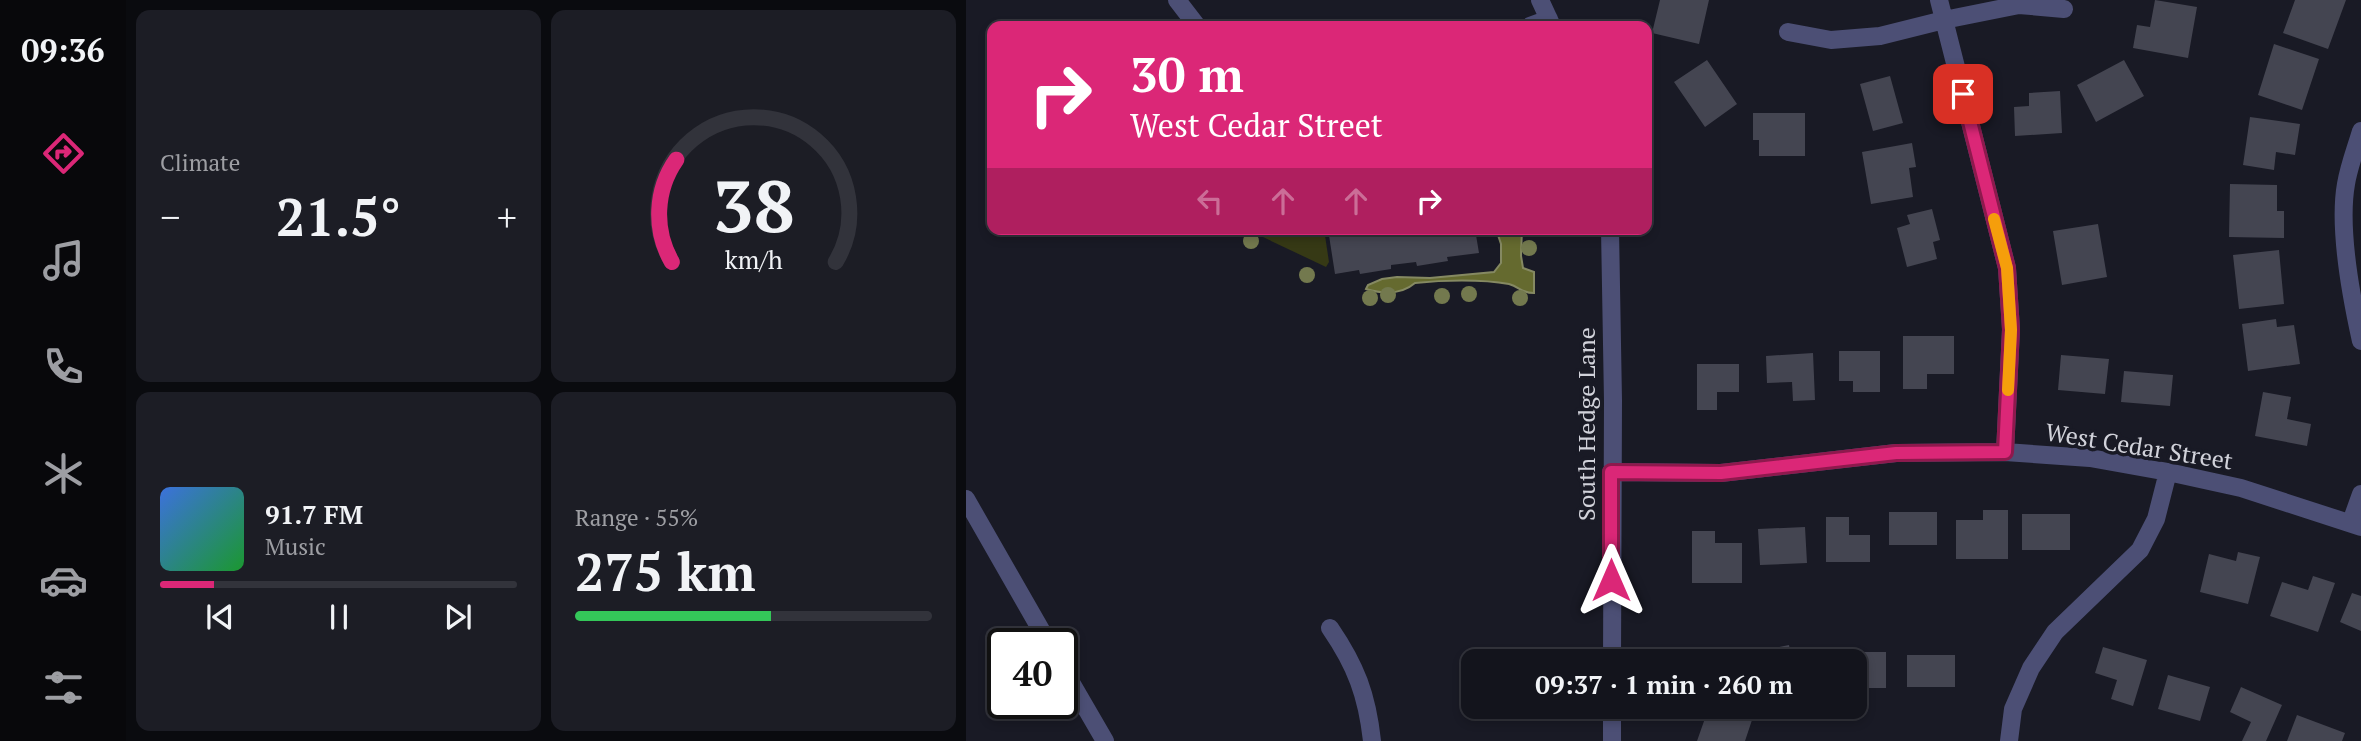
<!DOCTYPE html>
<meta charset="utf-8">
<style>
body{margin:0;font-family:"PT Serif",serif;background:#1c1d25;color:#f1f3f6;height:100vh;display:flex;flex-direction:column;font-size:26px;white-space:nowrap}
*{box-sizing:border-box;margin:0}
p{font-size:23px;color:#9d9ea3}
.icon{flex:none;width:38px;height:38px;fill:none;stroke:currentColor;stroke-width:2;stroke-linecap:round;stroke-linejoin:round}
.map{position:relative;flex:1;overflow:hidden}
.drawer{display:flex;flex-direction:column;gap:10px;padding:10px;background:#0a0b0f;width:840px}
.drawer>*{flex:none}
.hud{position:absolute;left:21px;top:21px;width:665px;height:214px;border-radius:14px;box-shadow:0 4px 10px #0003,0 0 0 2px #32333b;background:#db2777;color:#fff;overflow:hidden}
.speed{position:absolute;left:21px;top:628px;display:flex;gap:14px;font-size:35px;font-weight:700;text-align:center}
.speed>*{display:grid;place-content:center;width:91px;height:91px;border-radius:50%;background:#13141c;box-shadow:0 4px 10px #0003,0 0 0 2px #32333b;line-height:1}
.speed .limit{border:4px solid #111;border-radius:10px;background:#fff;color:#111}
.pin{position:absolute;display:grid;place-items:center;width:60px;height:60px;color:#fff;margin:-30px;border-radius:14px;box-shadow:0 4px 10px #0006}
.me{position:absolute;width:77px;margin:-38px;rotate:0deg;stroke-linejoin:round;filter:drop-shadow(0 0 5px #0008)}
.turn{display:flex;align-items:center;gap:24px;height:147px;padding:0 28px;font-size:32px}
.turn .icon{width:91px;height:91px;stroke-width:2.5}
.turn b{display:block;font-size:49px;line-height:60px}
.lanes{display:flex;align-items:center;height:66px;padding:0 28px;background:#0003;justify-content:center;gap:35px;direction:ltr}
.lanes .off{opacity:.35}
.big{font-size:52px;font-weight:700;line-height:1.1}
.drawer .widget{flex:1;display:flex;flex-direction:column;justify-content:center;gap:10px;min-width:0;padding:0 24px;border-radius:14px;background:#1c1d25}
.drawer .dial{align-items:center;gap:0}
.dial svg{height:182px;overflow:visible;fill:none;stroke:#32333b;stroke-width:7;stroke-linecap:round;text-anchor:middle}
.dial text{fill:#f1f3f6;stroke:none}
.song{display:flex;align-items:center;gap:21px}
.cover{width:84px;height:84px;border-radius:10px;background:linear-gradient(135deg,hsl(220 70% 55%),hsl(130 70% 35%))}
.played{height:7px;border-radius:4px;background:linear-gradient(90deg,#db2777 15%,#32333b 15%)}
.keys{display:flex;justify-content:space-around;direction:ltr}
.heat{display:flex;justify-content:space-between;align-items:center;font-size:38px;direction:ltr}
.charge{height:10px;border-radius:5px;background:linear-gradient(90deg,#34c759 55%,#32333b 0)}
.drawer .tiles{flex:1;display:grid;gap:10px;grid-template-columns:repeat(2,1fr)}
.trip{position:absolute;left:495px;top:649px;width:406px;height:70px;border-radius:14px;background:#13141c;box-shadow:0 4px 10px #0003,0 0 0 2px #32333b;font-weight:700;line-height:70px;text-align:center}
main{display:flex;flex:1;min-height:0}
.tab-bar{display:flex;flex-direction:column;width:126px;justify-content:space-around;align-items:center;background:#08080b;color:#9d9ea3}
.tab-bar .icon{width:49px;height:49px}
.tab-bar .selected{color:#db2777}
.tab-bar b{font-size:32px;color:#f1f3f6}
.map>svg:first-child{display:block}
.green{fill:#363915}
.water{fill:#656a2f;stroke:#858962;stroke-width:2}
.building{fill:#444551}
.lines{fill:none;stroke-linecap:round;stroke-linejoin:round}
.minor{stroke:#4c4f75;stroke-width:18}
.tree{fill:#73794e}
.route-casing{stroke:#8e194d;stroke-width:18}
.route{stroke:#db2777;stroke-width:12}
.slow{stroke:#f59e0b;stroke-width:12}
.labels{text-anchor:middle;stroke-width:7;stroke-linejoin:round;paint-order:stroke}
.street-label{font-size:24px;fill:#d1d2da;stroke:#191a25}
</style>
<main>
<nav class="tab-bar">
<b>09:36</b>
<svg class="icon selected" aria-label="directions" viewBox="0 0 24 24"><path d="M12 3l9 9-9 9-9-9zM9 14v-3h6M13 9l2 2-2 2"/></svg>
<svg class="icon" aria-label="music" viewBox="0 0 24 24"><path d="M9 18V5l10-2v13"/><circle cx="6" cy="18" r="3"/><circle cx="16" cy="16" r="3"/></svg>
<svg class="icon" aria-label="phone" viewBox="0 0 24 24"><path d="M5 4h4l2 5-3 2q2 4 5 5l2-3 5 2v4C11 20 4 13 5 4z"/></svg>
<svg class="icon" aria-label="climate" viewBox="0 0 24 24"><path d="M12 3v18M4 7l16 10M4 17L20 7"/></svg>
<svg class="icon" aria-label="car" viewBox="0 0 24 24"><path d="M5 17H2v-5l4-1 3-4h7l3 4 3 1v5h-3M9 17h6M6 11h13"/><circle cx="7" cy="17" r="2"/><circle cx="17" cy="17" r="2"/></svg>
<svg class="icon" aria-label="filters" viewBox="0 0 24 24"><path d="M4 7h16M4 17h16"/><circle cx="9" cy="7" r="2"/><circle cx="15" cy="17" r="2"/></svg>
</nav>
<section class="drawer">
<div class="tiles">
<div class="widget"><p>Climate</p>
<div class="heat"><a>−</a><b class="big">21.5°</b><a>+</a></div>
</div>
<div class="widget dial"><svg viewBox="0 0 100 80">
<path d="M14 69A42 42 0 1 1 86 69"/>
<path d="M14 69A42 42 0 0 1 16 24" stroke="#db2777"/>
<text x="50" y="56" font-size="32" font-weight="700">38</text>
<text x="50" y="72" font-size="11">km/h</text>
</svg></div>
<div class="widget">
<div class="song"><i class="cover"></i><div><b>91.7 FM</b><p>Music</p></div></div>
<div class="played"></div>
<div class="keys"><svg class="icon" aria-label="previous" viewBox="0 0 24 24"><path d="M18 5L8 12l10 7zM5 5v14"/></svg><svg class="icon" aria-label="pause" viewBox="0 0 24 24"><path d="M8 5v14M16 5v14"/></svg><svg class="icon" aria-label="next" viewBox="0 0 24 24"><path d="M6 5l10 7-10 7zM19 5v14"/></svg></div>
</div>
<div class="widget"><p>Range · 55%</p><b class="big">275 km</b><div class="charge"></div></div>
</div>
</section>
<div class="map">
<svg width="1395" height="741" viewBox="0 0 1395 741">
<rect width="100%" height="100%" fill="#191a25"/>
<path class="green" d="M280,229H358L363,262L360,267Z"/>
<path class="water" d="M530,229H556L555,256L557,268L568,272V293C555,293 554,287 543,284C515,279 477,280 449,283C435,295 417,294 400,289L402,285L416,279L431,277L464,278L528,272L535,263V244Z"/>
<path class="building" d="M694,0H743L733,44L686,33Z
M1189,0L1231,7L1222,58L1167,48L1171,25L1184,27Z
M1329,0H1380L1362,49L1317,33Z
M1308,44L1353,59L1336,110L1292,95Z
M741,60L771,104L739,127L708,82Z
M1158,60L1178,96L1130,122L1111,85Z
M924,76L937,123L907,131L894,84Z
M1094,91L1096,133L1049,136L1048,107L1063,106V93Z
M787,113H839V156H793V140H787Z
M1284,117L1334,124L1329,155L1310,152L1308,170L1277,165Z
M946,143L950,167L943,168L947,197L905,204L896,152Z
M1264,184L1311,185V211H1318V238L1263,237Z
M966,209L974,240L967,242L971,259L941,267L931,228L944,224L941,215Z
M1132,224L1141,277L1096,285L1087,231Z
M362,229H509L513,253L481,257L482,261L451,266L450,262L425,265V269L394,274L393,270L369,274Z
M1313,250L1318,304L1273,309L1267,255Z
M1310,319L1311,327L1328,325L1334,364L1282,371L1276,324Z
M937,336H988V374H961V389H937Z
M873,351H914V392H887V381H873Z
M847,353L849,400L827,401L826,382L801,383L800,356Z
M1095,355L1143,359L1139,394L1092,390Z
M731,364H773V392H751V410H731Z
M1158,371L1207,375L1204,406L1155,402Z
M1297,392L1325,397L1321,419L1345,424L1341,446L1289,436Z
M1017,510H1042V559H990V520H1017Z
M923,512H971V545H923Z
M1056,514H1104V550H1056Z
M860,517H883V535H904V562H860Z
M839,527L841,563L794,565L792,529Z
M726,531H749V543H776V583H726Z
M1272,552L1294,557L1282,604L1234,592L1243,554L1270,561Z
M1347,576L1369,583L1352,632L1304,616L1316,582L1342,590Z
M1386,593L1395,596V631L1374,622Z
M823,645L826,662H787L785,653Z
M1137,647L1181,660L1167,706L1145,699L1151,680L1129,673Z
M871,652H920V688H889V662H871Z
M941,655H989V687H941Z
M1202,675L1244,687L1234,721L1192,709Z
M1275,687L1316,705L1300,741H1276L1285,722L1264,712Z
M743,707H777L789,711L779,741H731Z
M1331,715L1379,733L1376,741H1321Z"/>
<g class="lines">
<path class="minor" d="M211,0L231,26
M574,0L586,26
M973,0L1041,268L1045,329L1039,452
M564,26L583,19
M822,32L865,40L914,36L978,20L1053,5L1098,9
M1395,131C1390,148 1383,166 1380,184C1372,229 1385,296 1395,341
M644,229L647,401L646,662
M645,472L755,473L930,453L1039,452L1124,458L1202,472L1275,488L1395,527
M0,499L83,644
M1385,522L1395,494
M364,628C390,666 401,695 406,741
M96,667L139,741
M646,707V741
M1043,741L1047,709L1065,668L1089,632L1174,550L1190,519L1202,472"/>
</g>
<g class="tree">
<circle cx="285" cy="241" r="8"/>
<circle cx="563" cy="248" r="8"/>
<circle cx="341" cy="275" r="8"/>
<circle cx="503" cy="294" r="8"/>
<circle cx="422" cy="295" r="8"/>
<circle cx="476" cy="296" r="8"/>
<circle cx="404" cy="298" r="8"/>
<circle cx="554" cy="298" r="8"/>
</g>
<g class="lines">
<defs>
<path id="route" d="M645,580V472L755,473L930,453L1039,452L1045,330L1041,268L997,94"/>
</defs>
<use href="#route" class="route-casing"/>
<use href="#route" class="route"/>
<path class="slow" d="M1028,219L1041,268L1045,330L1042,390"/>
</g>
<g class="labels">
<g class="street-label">
<text transform="translate(621 424) rotate(-90)" y="8">South Hedge Lane</text>
<text transform="translate(1173 447) rotate(9)" y="8">West Cedar Street</text>
</g>
</g>
</svg>
<div class="speed"><div class="limit">40</div></div>
<div class="pin" style="left:997px;top:94px;background:#d93025"><svg class="icon" aria-label="arrive" viewBox="0 0 24 24"><path d="M6 21V4h12l-3 4 3 4H6"/></svg></div>
<svg class="me" style="left:645px;top:580px" viewBox="-20 -20 40 40"><path d="M0-17L14 15 0 8-14 15z" fill="#db2777" stroke="#fff" stroke-width="4"/></svg>
<div class="trip">09:37 · 1 min · 260 m</div>
<div class="hud">
<div class="turn"><svg class="icon" aria-label="right" viewBox="0 0 24 24"><path d="M7 20v-9h11M14 6l5 5-5 5"/></svg><div><b>30 m</b>West Cedar Street</div></div>
<div class="lanes"><svg class="icon off" aria-label="left" viewBox="0 0 24 24"><path d="M17 20v-9H6M10 6l-5 5 5 5"/></svg><svg class="icon off" aria-label="ahead" viewBox="0 0 24 24"><path d="M12 20V5M6 11l6-6 6 6"/></svg><svg class="icon off" aria-label="ahead" viewBox="0 0 24 24"><path d="M12 20V5M6 11l6-6 6 6"/></svg><svg class="icon" aria-label="right" viewBox="0 0 24 24"><path d="M7 20v-9h11M14 6l5 5-5 5"/></svg></div>
</div>
</div>
</main>
